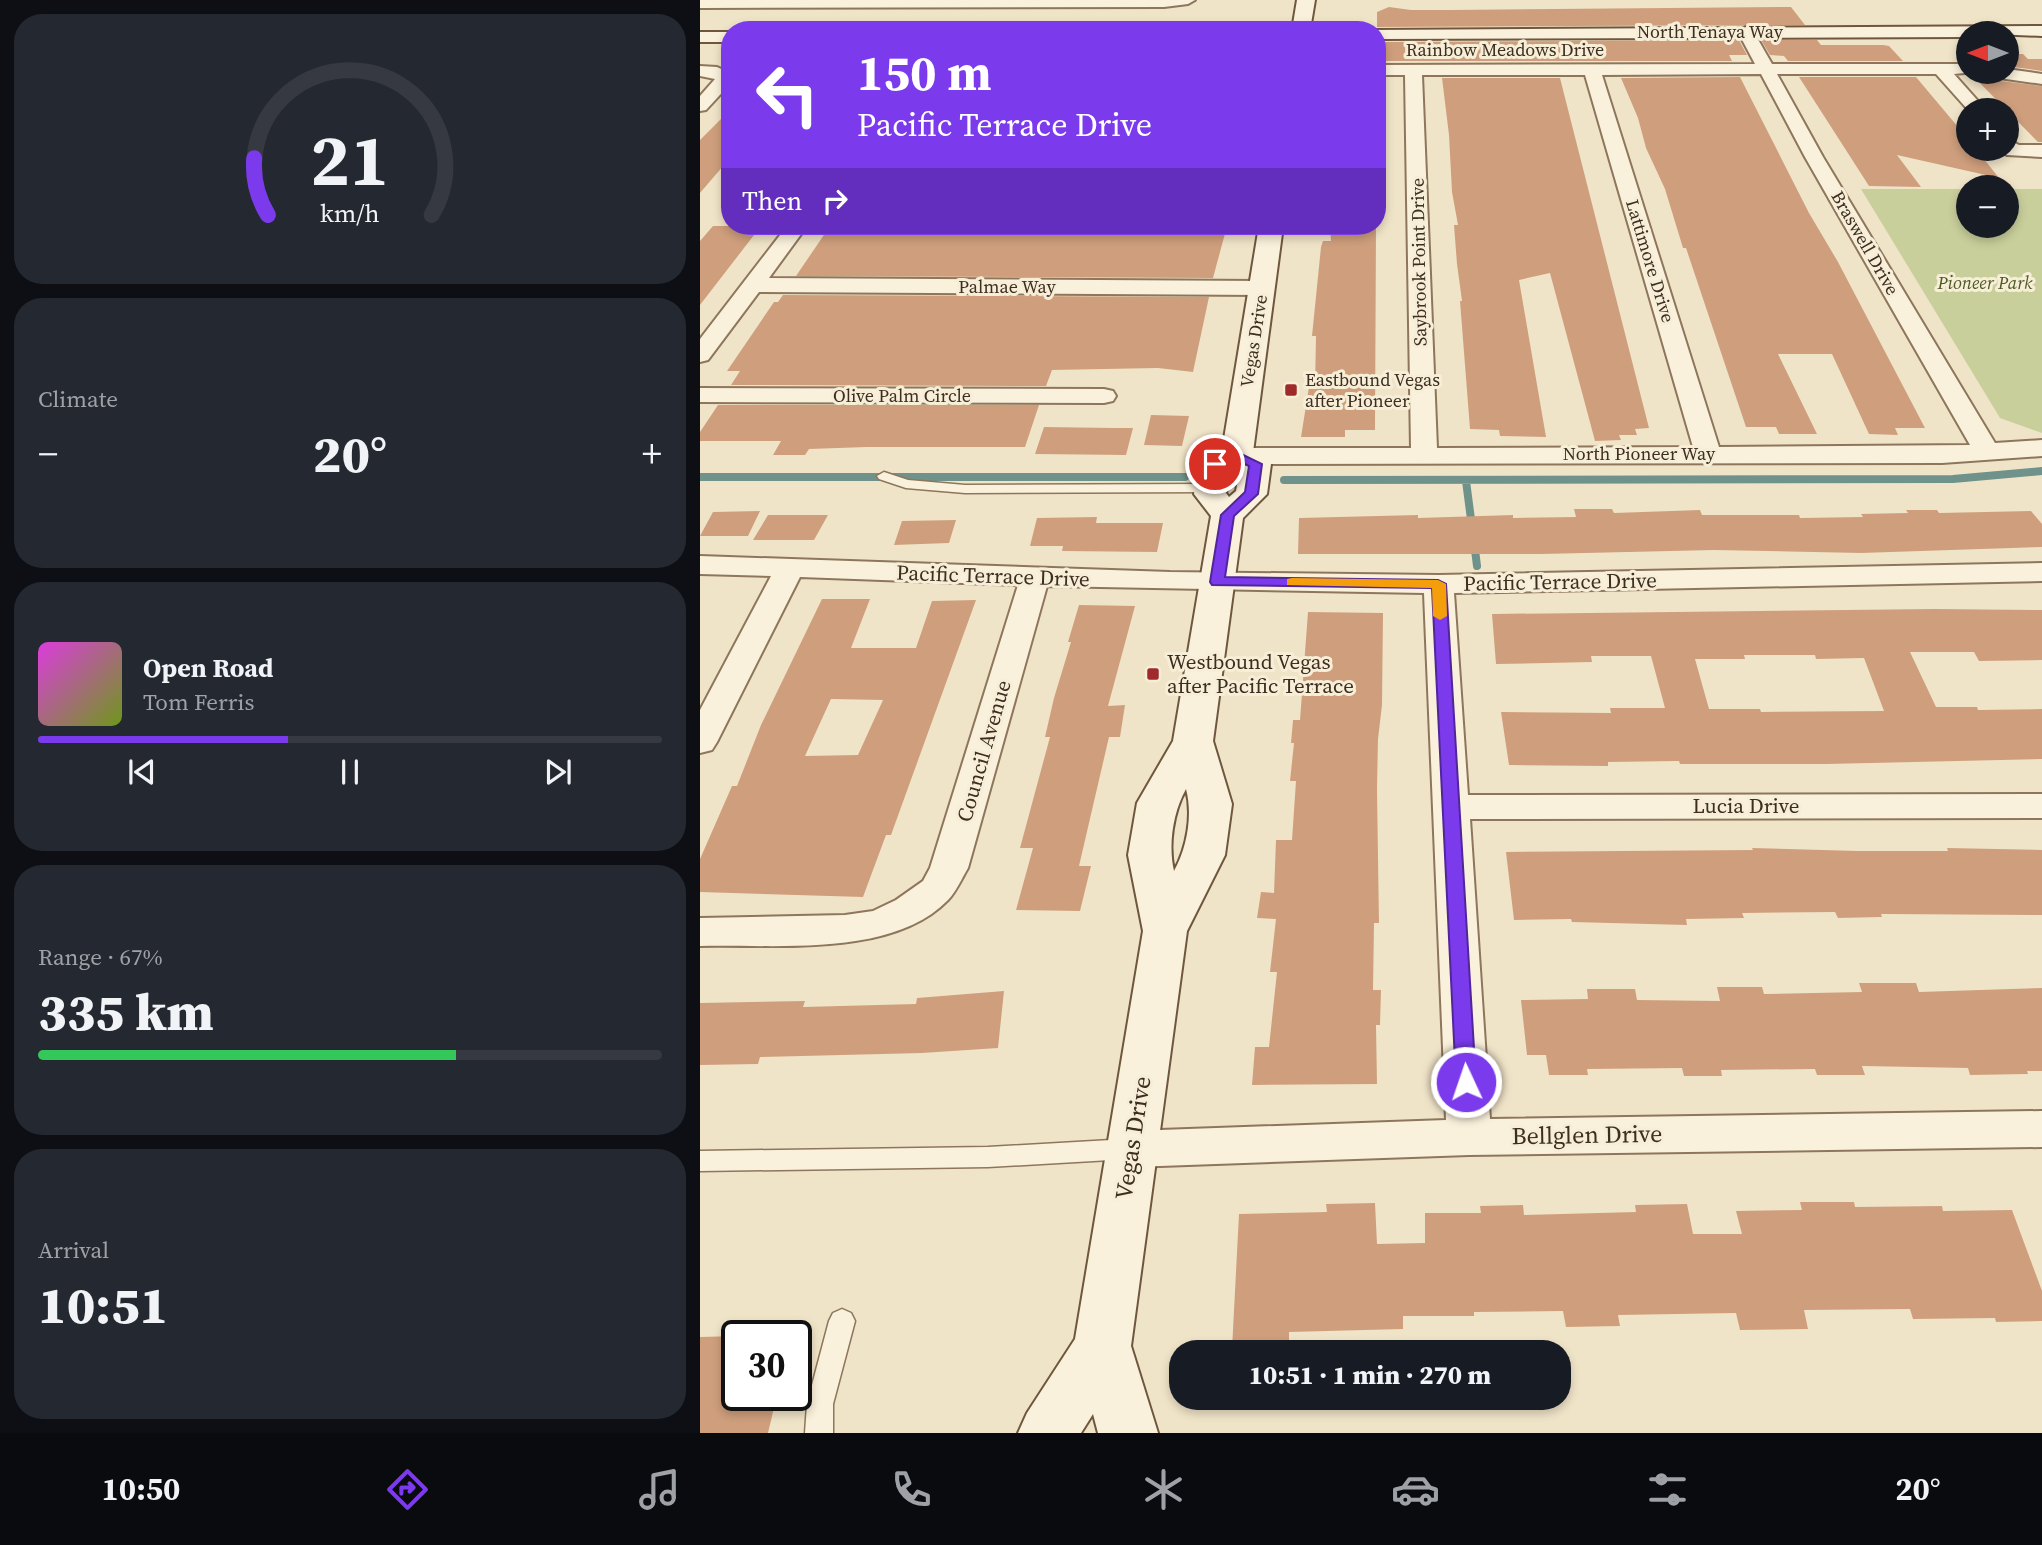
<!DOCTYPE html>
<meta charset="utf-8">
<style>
body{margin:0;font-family:"Source Serif 4",serif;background:#242831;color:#f1f3f6;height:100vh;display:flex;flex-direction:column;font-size:26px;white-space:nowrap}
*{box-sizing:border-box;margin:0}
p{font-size:23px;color:#9ea1a6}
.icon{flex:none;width:38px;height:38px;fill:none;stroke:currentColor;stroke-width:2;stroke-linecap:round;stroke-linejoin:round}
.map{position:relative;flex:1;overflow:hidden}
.sheet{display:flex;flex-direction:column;gap:14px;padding:14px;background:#0d0f14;width:700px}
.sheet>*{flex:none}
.guide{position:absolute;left:21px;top:21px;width:665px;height:214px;border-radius:28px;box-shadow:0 4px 10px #0003;background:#7c3aed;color:#fff;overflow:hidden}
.needle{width:46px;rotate:270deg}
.fabs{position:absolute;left:1256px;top:21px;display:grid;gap:14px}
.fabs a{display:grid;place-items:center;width:63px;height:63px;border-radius:50%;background:#171b24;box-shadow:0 4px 10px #0003;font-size:35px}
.speed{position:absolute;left:21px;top:1320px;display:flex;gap:14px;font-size:35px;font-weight:700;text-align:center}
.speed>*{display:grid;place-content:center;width:91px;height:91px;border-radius:50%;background:#171b24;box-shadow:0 4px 10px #0003;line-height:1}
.speed .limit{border:4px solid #111;border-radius:10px;background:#fff;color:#111}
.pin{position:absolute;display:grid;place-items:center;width:60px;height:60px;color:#fff;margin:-30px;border:4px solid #fff;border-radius:50%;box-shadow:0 2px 7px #0007}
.me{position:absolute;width:77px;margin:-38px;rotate:357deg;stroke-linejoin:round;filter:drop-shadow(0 0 5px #0008)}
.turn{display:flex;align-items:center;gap:24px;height:147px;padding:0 21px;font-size:32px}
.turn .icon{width:91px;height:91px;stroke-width:2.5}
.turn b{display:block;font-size:49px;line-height:60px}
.then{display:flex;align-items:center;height:66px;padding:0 21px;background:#0003;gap:14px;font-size:26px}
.big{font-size:52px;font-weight:800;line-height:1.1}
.sheet .tile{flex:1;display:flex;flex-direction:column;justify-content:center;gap:10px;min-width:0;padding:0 24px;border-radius:28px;background:#242831}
.sheet .dial{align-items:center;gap:0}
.dial svg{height:182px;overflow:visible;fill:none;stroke:#363941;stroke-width:7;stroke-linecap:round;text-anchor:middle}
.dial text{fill:#f1f3f6;stroke:none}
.song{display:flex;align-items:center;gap:21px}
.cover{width:84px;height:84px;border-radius:10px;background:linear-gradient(135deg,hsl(300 70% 55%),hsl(80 70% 35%))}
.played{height:7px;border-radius:4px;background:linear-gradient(90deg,#7c3aed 40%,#363941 40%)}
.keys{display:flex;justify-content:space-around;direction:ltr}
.heat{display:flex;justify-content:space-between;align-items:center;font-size:38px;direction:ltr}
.charge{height:10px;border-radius:5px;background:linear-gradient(90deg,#34c759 67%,#363941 0)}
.trip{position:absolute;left:469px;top:1340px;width:402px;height:70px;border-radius:28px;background:#171b24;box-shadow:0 4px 10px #0003;font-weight:800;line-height:70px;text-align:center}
.tab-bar{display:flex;height:112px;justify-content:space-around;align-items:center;background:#090b0e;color:#9ea1a6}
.tab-bar .icon{width:49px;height:49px}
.tab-bar .selected{color:#7c3aed}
.tab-bar b{font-size:32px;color:#f1f3f6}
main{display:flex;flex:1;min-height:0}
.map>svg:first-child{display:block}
.green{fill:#c9cf9b}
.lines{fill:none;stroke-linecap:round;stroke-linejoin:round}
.stream{stroke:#6f938a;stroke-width:8}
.building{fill:#cf9f7d;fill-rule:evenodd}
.lane-casing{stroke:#8d765c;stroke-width:3}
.street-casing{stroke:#8d765c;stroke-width:4}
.secondary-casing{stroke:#6f573f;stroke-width:4}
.lane{fill:#faf1dc;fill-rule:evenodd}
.street{fill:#faf1dc;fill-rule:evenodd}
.secondary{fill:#faf1dc;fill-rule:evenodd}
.route{fill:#7c3aed;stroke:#51269a;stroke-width:2}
.slow{fill:#f59e0b}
.poi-dot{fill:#9e2a2b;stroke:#f7eed8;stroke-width:2.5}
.labels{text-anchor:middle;stroke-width:6;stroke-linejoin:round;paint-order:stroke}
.far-street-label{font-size:18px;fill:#3d2e20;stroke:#f7eed8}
.far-park-label{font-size:18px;font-style:italic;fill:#4d5a26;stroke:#f7eed8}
.far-poi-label{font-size:18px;fill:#3d2e20;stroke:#f7eed8;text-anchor:start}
.street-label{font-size:21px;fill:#3d2e20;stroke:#f7eed8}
.poi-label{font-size:21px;fill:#3d2e20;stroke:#f7eed8;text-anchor:start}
.near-street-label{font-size:24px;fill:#3d2e20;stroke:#f7eed8}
</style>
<main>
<section class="sheet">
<div class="tile dial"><svg viewBox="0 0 100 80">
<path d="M14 69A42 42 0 1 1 86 69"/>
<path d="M14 69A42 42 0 0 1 8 44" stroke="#7c3aed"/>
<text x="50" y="56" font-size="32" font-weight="700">21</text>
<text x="50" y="72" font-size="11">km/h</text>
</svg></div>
<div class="tile"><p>Climate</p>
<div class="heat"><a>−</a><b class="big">20°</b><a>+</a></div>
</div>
<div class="tile">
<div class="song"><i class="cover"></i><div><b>Open Road</b><p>Tom Ferris</p></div></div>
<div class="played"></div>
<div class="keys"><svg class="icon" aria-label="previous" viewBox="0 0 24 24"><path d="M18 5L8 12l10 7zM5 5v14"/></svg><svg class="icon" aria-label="pause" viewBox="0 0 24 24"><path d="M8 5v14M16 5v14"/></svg><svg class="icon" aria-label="next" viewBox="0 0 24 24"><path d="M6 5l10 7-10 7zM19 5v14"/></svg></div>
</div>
<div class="tile"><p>Range · 67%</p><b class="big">335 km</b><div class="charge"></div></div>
<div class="tile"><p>Arrival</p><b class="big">10:51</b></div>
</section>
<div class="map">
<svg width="1342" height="1433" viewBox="0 0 1342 1433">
<rect width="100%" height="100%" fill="#f0e4c8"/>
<path class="green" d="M1161,189H1269V226H1307V189H1342V433L1300,418Z"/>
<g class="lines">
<path class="stream" d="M0,477H485
M584,480L1253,479L1342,471
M766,481L772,527
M774,542L777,566"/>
</g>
<path class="building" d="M689,7L711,10H749L1091,7L1105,25L677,27V12Z
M1039,40L1047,55H1029L1032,61H677V42Z
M1061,40H1117L1121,45H1183L1189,46L1203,61H1088L1084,56L1070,55Z
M1307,54H1323L1328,59H1342V71L1307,66Z
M1278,72L1292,80L1342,86V142H1338L1272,75Z
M1040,77L1109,213L1138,262L1225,428H1195L1198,435L1169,434L1132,354H1078L1117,434H1079L1076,427H1046L986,248H983L965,189L946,148L938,118L921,78Z
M1099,77H1216L1269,140V149H1276L1299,178L1197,155L1221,187L1169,186Z
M742,78H860L949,428L935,429L937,435H919L921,440L895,441L850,273L819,280L846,437L800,436L799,430L770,429L760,301H762L757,264L754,225H758L752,192L749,135Z
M30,110V158L0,193V140Z
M13,226H61L0,305V241Z
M130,226H527L513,278L96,276Z
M630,226H676L675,430H645V437H601L609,387H615L616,336H612L621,247L623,241H631Z
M83,295L509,297L493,372L458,368L352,370L346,386L31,385L40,371H27L74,302H78Z
M18,405H339L325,447H167L109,449L105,455H73L81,441H0V432Z
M451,415L489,416L482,446L444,445Z
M344,427L414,428H433L426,455L335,454Z
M874,509H912L914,513L1000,510L1002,515H1099L1100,518L1163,517L1161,514L1208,513L1206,510H1237L1239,513L1331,511L1342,524V547L1161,553L1014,550L842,554H598L599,518L718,515V518L813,515V518L876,517Z
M60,511L48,536H0L13,512Z
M68,515H128L114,540H53Z
M397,517L396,523H463L457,552L362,551L363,546H330L337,518Z
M256,520L249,543L194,545L202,521Z
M122,599H170L151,648H216L232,601L276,600L191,835H186L163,897L0,892V859L32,786H37L61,725ZM131,699L183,700L158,755L105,756Z
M379,605L435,606L408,706L425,705L420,737H409L379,866H391L380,911L316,910L333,848H320L350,737H345L354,698L371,642H368Z
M1235,609L1342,610V660L1279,661L1274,652H1210L1236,707H1277L1278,710L1342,709V759L1127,764H980L979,761L908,762V766L809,765L801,712L911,713L910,708H965L951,656H891L892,662L796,664L792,614ZM1044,655H1115L1116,659L1164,658L1184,711L1061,712L1060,709H1009L995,659H1045Z
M608,612L683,613L682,705L678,739L677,789L679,923H674L673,990H681L680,1025H676L677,1084L552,1085L555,1047H569L577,972H570L576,919L557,918L561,892L574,893L576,840H592L596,781H590L594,743H591L593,720H600Z
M1052,848L1158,851H1248L1247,848L1342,850V915L1181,914L1182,917L1138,918L1135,912L1042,913L1044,918L986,919L987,925L872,922L871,919L814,920L806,852L1053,850Z
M1159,983H1216L1219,992L1342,988V1071H1327L1328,1074L1270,1075L1268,1068L1162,1066L1165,1075H1117L1115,1069L1021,1070L1022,1076H984L982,1068L887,1069L888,1075H849L846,1055H827L821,1000L888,999L887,989H935L937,1000L1020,1001L1017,987H1062L1064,994L1162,992Z
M304,991L298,1048L222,1053L60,1057L58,1064L0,1065V1003L105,1001L103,1007L216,1004L217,998Z
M1100,1202H1154L1155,1207L1242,1206L1243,1211L1312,1210L1342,1291V1321L1296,1322L1295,1318L1213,1319L1210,1309L1104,1310L1108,1329L1040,1330L1036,1313L918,1315L920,1326L866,1327L863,1311L774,1312V1316H703V1329L589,1332V1348L532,1349L539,1214L627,1212L626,1204L675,1203L677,1244L725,1243V1213H781L780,1206L823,1205L824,1215L936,1212L935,1205L987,1204L993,1234H1042L1036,1211L1102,1210Z
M37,1336V1395H77L68,1433H0V1337Z"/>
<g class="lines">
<defs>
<path id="lane" d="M184,472L208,480L265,485L511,484L518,488L511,492L265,493L206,488L179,479L177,476Z
M428,1139L436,1142L440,1149L436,1156L428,1159L288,1167L0,1171V1151L288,1147Z
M142,1309L151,1313L155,1321L133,1404V1433H105L107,1404L129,1321L133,1313Z"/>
<path id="street" d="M0,0H495L488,4L464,7L0,8Z
M1046,27L1052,29L1072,64H1269V72H1275L1254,74L1286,110L1269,111L1236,74H1077L1123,157L1295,443L1342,440V456L1242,463L537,464L528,462L524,456L528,450L537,448H711L705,75H677V65L1055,64L1038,32ZM1061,74L1105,157L1270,445L1019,447L902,75ZM722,75H885L993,447L737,448Z
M0,66L17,67L30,73V84L6,110L0,111V96L15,79L0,76Z
M1307,69L1342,74V84L1292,77L1284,72H1307Z
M1307,139L1319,145H1342V157L1307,155L1301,149H1307Z
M87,226H107L69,278L562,281L570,283L573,288L570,293L562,295L59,292L8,360L0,362V339Z
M0,388L404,389L413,391L416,396L413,401L404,403L0,402Z
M0,556L470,572L739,575L1342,563V581L754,593L768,795L1342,794V818L770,819L790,1119L1342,1111V1147L769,1155L432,1167L416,1162L410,1149L416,1136L432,1131L746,1120L724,593L347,586L268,868C262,878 256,892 248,900C192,958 75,944 0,946V918L145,915L173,911L196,900L223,881L230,868L318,585L100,577L17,742L12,750L0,753V710L71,576L0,574Z"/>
<path id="secondary" d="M597,0H615L610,30H592Z
M1342,26V36L1269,33V37L677,39V30H672Z
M0,32H30V42H0Z
M559,226H583L553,452L567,457L571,464L567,494L543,518L513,741L532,804L525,855L487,931L431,1346L458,1433H398L393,1414L381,1433H318L327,1413L375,1339L443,931L428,855L437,803L473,741L511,516L494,494C499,466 495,462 522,451ZM537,467L540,468L536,491L529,497L526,493L530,470ZM486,789C493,815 487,848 474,871C468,845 473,812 486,789Z"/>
</defs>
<use href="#lane" class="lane-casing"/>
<use href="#street" class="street-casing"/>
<use href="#secondary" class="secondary-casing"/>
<use href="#lane" class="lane"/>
<use href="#street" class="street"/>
<use href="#secondary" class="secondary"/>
</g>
<path class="route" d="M537,452L562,464L558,494L534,516L525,577L738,580L746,584L776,1082L773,1088L766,1090L759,1088L756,1082L732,588L512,585L510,582L521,515L545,492L549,466L536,460L515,468L509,464Z"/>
<path class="slow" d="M592,578L738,580L746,584L747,616L740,620L733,616L732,588L587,585V579Z"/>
<g class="poi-dot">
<rect x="584" y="383" width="14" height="14" rx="3.5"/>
<rect x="446" y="667" width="14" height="14" rx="3.5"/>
</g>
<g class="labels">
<g class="far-street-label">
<text x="1010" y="38">North Tenaya Way</text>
<text x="805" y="56">Rainbow Meadows Drive</text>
<text transform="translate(1165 243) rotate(60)" y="6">Braswell Drive</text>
<text transform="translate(950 261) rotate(73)" y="6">Lattimore Drive</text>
<text transform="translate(719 262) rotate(-91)" y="6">Saybrook Point Drive</text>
<text x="307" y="293">Palmae Way</text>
<text transform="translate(554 341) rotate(-81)" y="6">Vegas Drive</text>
<text x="202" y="402">Olive Palm Circle</text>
<text x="939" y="460">North Pioneer Way</text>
</g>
<g class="far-park-label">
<text x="1285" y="289">Pioneer Park</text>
</g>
<g class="far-poi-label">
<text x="605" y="386">Eastbound Vegas<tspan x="605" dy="21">after Pioneer</tspan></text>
</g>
<g class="street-label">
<text transform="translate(293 576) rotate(2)" y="7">Pacific Terrace Drive</text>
<text transform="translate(860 582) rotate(-1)" y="7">Pacific Terrace Drive</text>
<text transform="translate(284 751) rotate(-74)" y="7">Council Avenue</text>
<text x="1046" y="813">Lucia Drive</text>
</g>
<g class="poi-label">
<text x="467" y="669">Westbound Vegas<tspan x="467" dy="24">after Pacific Terrace</tspan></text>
</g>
<g class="near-street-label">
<text transform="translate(887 1135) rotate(-1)" y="8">Bellglen Drive</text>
<text transform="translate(433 1138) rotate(-81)" y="8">Vegas Drive</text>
</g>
</g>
</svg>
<div class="fabs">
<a><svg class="needle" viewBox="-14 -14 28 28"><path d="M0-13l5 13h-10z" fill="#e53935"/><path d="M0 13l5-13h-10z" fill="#9ea1a6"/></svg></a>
<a>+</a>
<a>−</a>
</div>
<div class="speed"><div class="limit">30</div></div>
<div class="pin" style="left:515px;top:464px;background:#d93025"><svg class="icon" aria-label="arrive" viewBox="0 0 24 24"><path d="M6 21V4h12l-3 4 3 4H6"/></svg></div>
<svg class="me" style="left:766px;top:1082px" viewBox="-20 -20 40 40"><circle r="17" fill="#7c3aed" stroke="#fff" stroke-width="3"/><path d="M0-11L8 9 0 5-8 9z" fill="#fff"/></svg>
<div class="trip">10:51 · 1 min · 270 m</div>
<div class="guide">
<div class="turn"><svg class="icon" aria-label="left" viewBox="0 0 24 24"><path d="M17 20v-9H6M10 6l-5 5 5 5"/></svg><div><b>150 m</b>Pacific Terrace Drive</div></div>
<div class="then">Then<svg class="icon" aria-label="right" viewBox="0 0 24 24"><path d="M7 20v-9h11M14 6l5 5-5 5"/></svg></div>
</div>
</div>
</main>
<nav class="tab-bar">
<b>10:50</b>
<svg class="icon selected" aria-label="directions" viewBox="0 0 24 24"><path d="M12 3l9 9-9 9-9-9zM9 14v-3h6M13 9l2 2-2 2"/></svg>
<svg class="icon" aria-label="music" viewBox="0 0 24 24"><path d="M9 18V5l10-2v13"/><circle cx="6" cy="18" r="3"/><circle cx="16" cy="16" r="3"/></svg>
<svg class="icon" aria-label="phone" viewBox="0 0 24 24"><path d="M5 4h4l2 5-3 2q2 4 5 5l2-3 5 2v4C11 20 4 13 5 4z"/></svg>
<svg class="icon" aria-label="climate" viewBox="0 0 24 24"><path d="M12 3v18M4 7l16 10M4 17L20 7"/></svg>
<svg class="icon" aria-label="car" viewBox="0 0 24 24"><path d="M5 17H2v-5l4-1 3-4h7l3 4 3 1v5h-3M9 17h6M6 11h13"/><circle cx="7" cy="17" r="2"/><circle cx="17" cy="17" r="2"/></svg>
<svg class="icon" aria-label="filters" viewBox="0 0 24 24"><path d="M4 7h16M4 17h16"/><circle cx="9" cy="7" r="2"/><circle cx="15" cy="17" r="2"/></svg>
<b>20°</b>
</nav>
